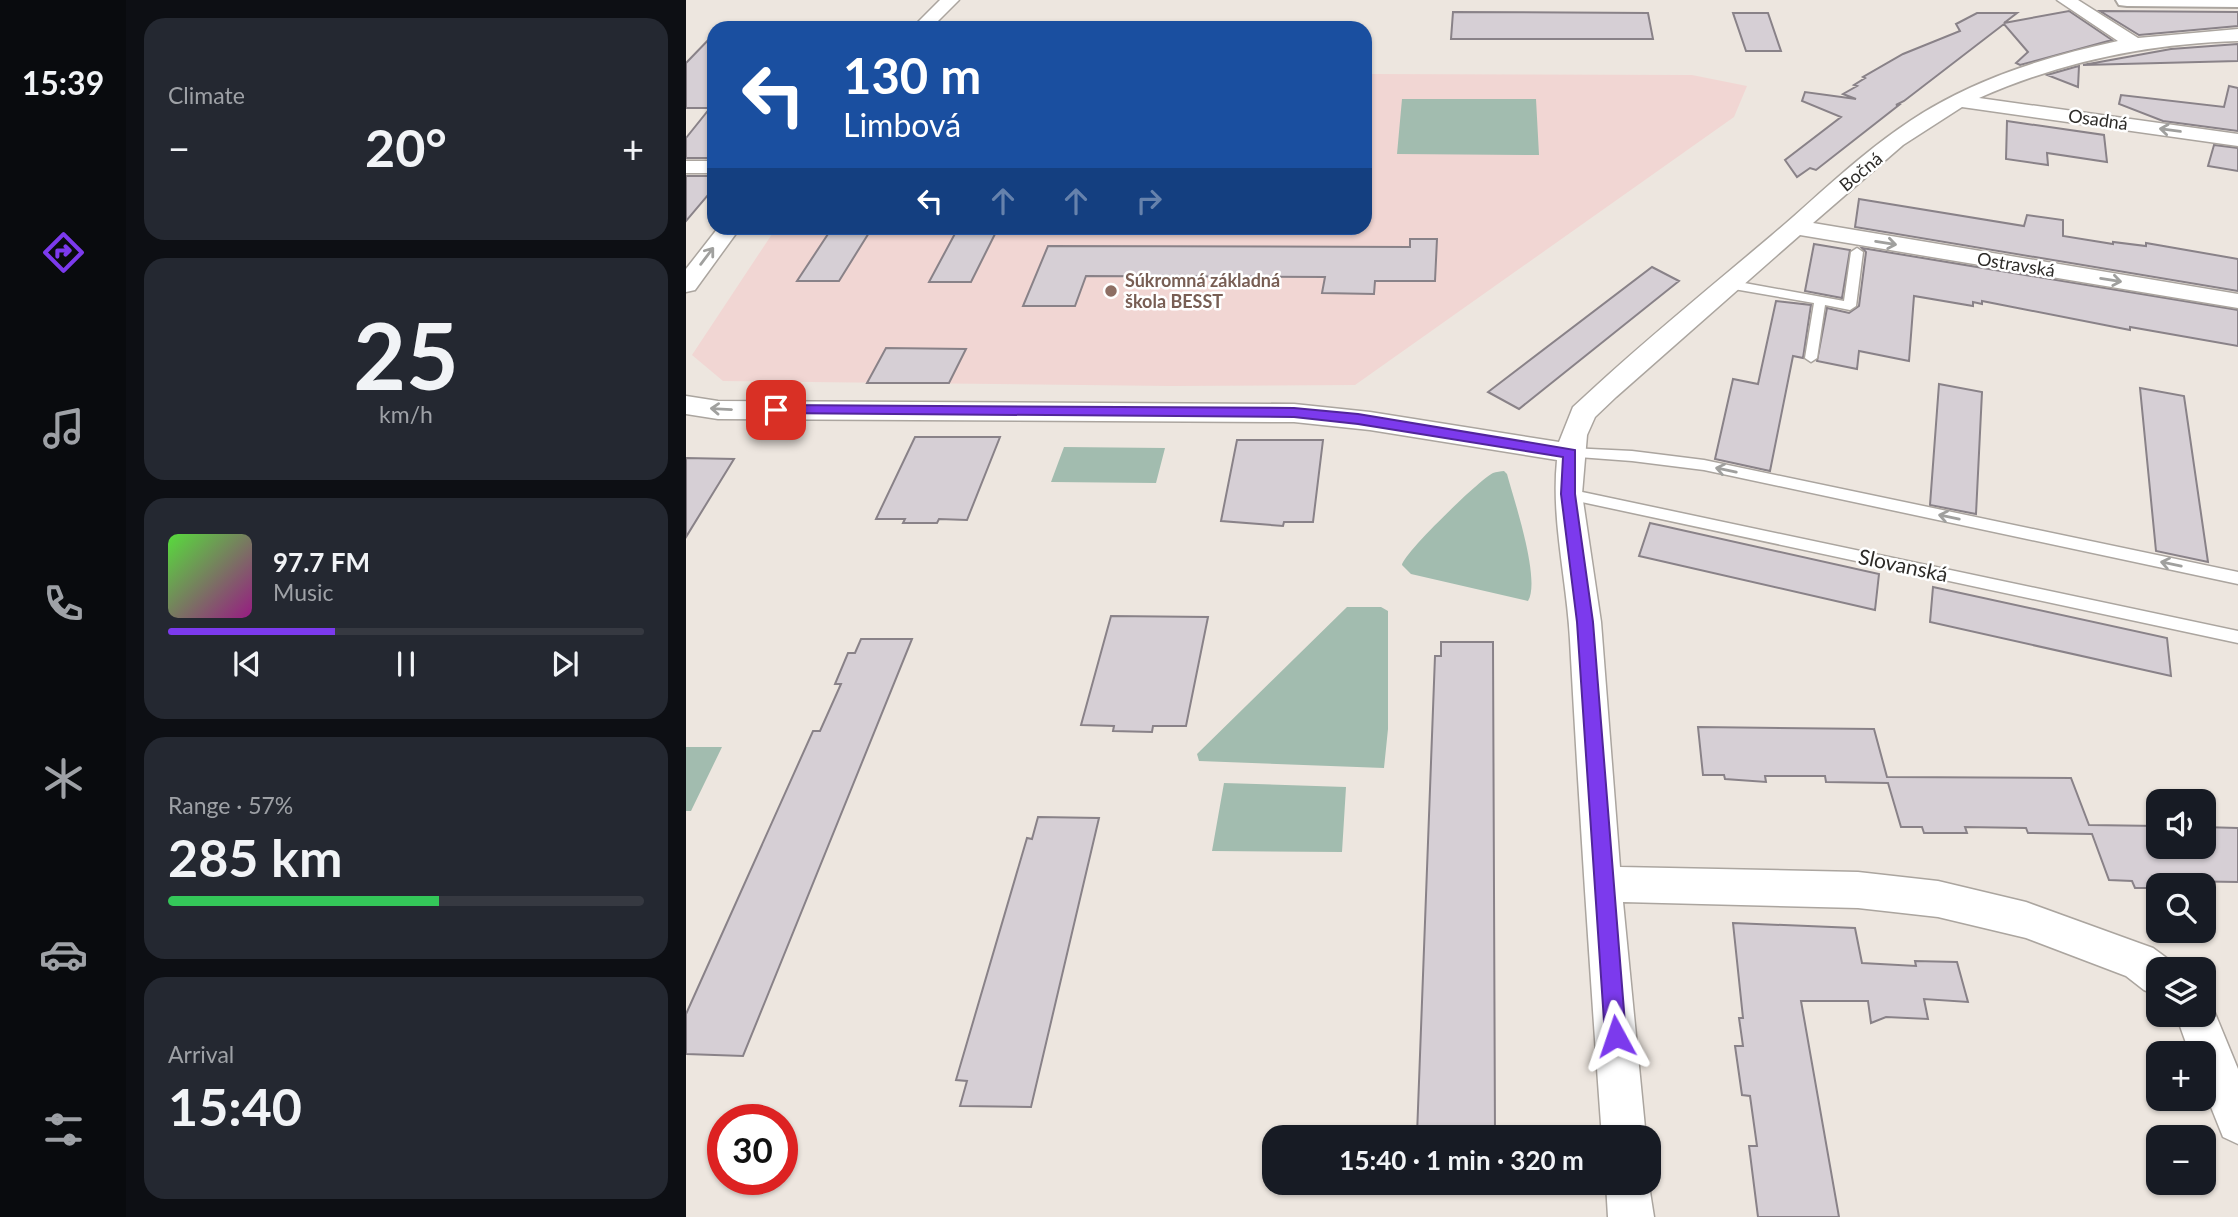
<!DOCTYPE html>
<meta charset="utf-8">
<style>
body{margin:0;font-family:Lato,sans-serif;background:#242831;color:#f1f3f6;height:100vh;display:flex;flex-direction:column;font-size:26px;white-space:nowrap}
*{box-sizing:border-box;margin:0}
p{font-size:23px;color:#9ea1a6}
.icon{flex:none;width:38px;height:38px;fill:none;stroke:currentColor;stroke-width:2;stroke-linecap:round;stroke-linejoin:round}
.map{position:relative;flex:1;overflow:hidden}
.side{display:flex;flex-direction:column;gap:18px;padding:18px;background:#0d0f14;width:560px}
.side>*{flex:none}
.banner{position:absolute;left:21px;top:21px;width:665px;height:214px;border-radius:21px;box-shadow:0 2px 5px #0004;background:#1a4fa0;color:#fff;overflow:hidden}
.buttons{position:absolute;left:1460px;top:789px;display:grid;gap:14px}
.buttons a{display:grid;place-items:center;width:70px;height:70px;border-radius:14px;background:#171b24;box-shadow:0 2px 5px #0004;font-size:35px}
.speed{position:absolute;left:21px;top:1104px;display:flex;gap:14px;font-size:35px;font-weight:700;text-align:center}
.speed>*{display:grid;place-content:center;width:91px;height:91px;border-radius:50%;background:#171b24;box-shadow:0 2px 5px #0004;line-height:1}
.speed .limit{border:10px solid #d22;background:#fff;color:#111}
.pin{position:absolute;display:grid;place-items:center;width:60px;height:60px;color:#fff;margin:-30px;border-radius:14px;box-shadow:0 4px 10px #0006}
.me{position:absolute;width:77px;margin:-38px;rotate:355deg;stroke-linejoin:round;filter:drop-shadow(0 0 5px #0008)}
.turn{display:flex;align-items:center;gap:24px;height:147px;padding:0 21px;font-size:32px}
.turn .icon{width:91px;height:91px;stroke-width:2.5}
.turn b{display:block;font-size:49px;line-height:60px}
.lanes{display:flex;align-items:center;height:66px;padding:0 21px;background:#0003;justify-content:center;gap:35px;direction:ltr}
.lanes .off{opacity:.35}
.big{font-size:52px;font-weight:700;line-height:1.1}
.side .card{flex:1;display:flex;flex-direction:column;justify-content:center;gap:10px;min-width:0;padding:0 24px;border-radius:21px;background:#242831}
.side .dial{align-items:center;gap:0}
.dial b{font-size:91px;line-height:1}
.song{display:flex;align-items:center;gap:21px}
.cover{width:84px;height:84px;border-radius:10px;background:linear-gradient(135deg,hsl(110 70% 55%),hsl(310 70% 35%))}
.played{height:7px;border-radius:4px;background:linear-gradient(90deg,#7c3aed 35%,#363941 35%)}
.keys{display:flex;justify-content:space-around;direction:ltr}
.heat{display:flex;justify-content:space-between;align-items:center;font-size:38px;direction:ltr}
.charge{height:10px;border-radius:5px;background:linear-gradient(90deg,#34c759 57%,#363941 0)}
.trip{position:absolute;left:576px;top:1125px;width:399px;height:70px;border-radius:21px;background:#171b24;box-shadow:0 2px 5px #0004;font-weight:700;line-height:70px;text-align:center}
main{display:flex;flex:1;min-height:0}
.tabs{display:flex;flex-direction:column;width:126px;justify-content:space-around;align-items:center;background:#090b0e;color:#9ea1a6}
.tabs .icon{width:49px;height:49px}
.tabs .on{color:#7c3aed}
.tabs b{font-size:32px;color:#f1f3f6}
.map>svg:first-child{display:block}
.education{fill:#f1d6d3}
.green{fill:#a2bcaf}
.building{fill:#d6cfd5;stroke:#898288;stroke-width:2}
.lines{fill:none;stroke-linecap:round;stroke-linejoin:round}
.lane-casing{stroke:#aba59f;stroke-width:3}
.street-casing{stroke:#aba59f;stroke-width:3}
.primary-casing{stroke:#aba59f;stroke-width:4}
.lane{fill:#fff;fill-rule:evenodd}
.street{fill:#fff;fill-rule:evenodd}
.primary{fill:#fff;fill-rule:evenodd}
.oneway{stroke:#a0a09e}
.route{fill:#7c3aed;stroke:#51269a;stroke-width:2}
.education-dot{fill:#8d6e63;stroke:#fff;stroke-width:2.5}
.labels{text-anchor:middle;stroke-width:5;stroke-linejoin:round;paint-order:stroke}
.far-street-label{font-size:18px;fill:#2d2b28;stroke:#fff}
.far-education-label{font-size:18px;font-weight:bold;fill:#785e54;stroke:#fff;text-anchor:start}
.street-label{font-size:21px;fill:#2d2b28;stroke:#fff}
</style>
<main>
<nav class="tabs">
<b>15:39</b>
<svg class="icon on" aria-label="directions" viewBox="0 0 24 24"><path d="M12 3l9 9-9 9-9-9zM9 14v-3h6M13 9l2 2-2 2"/></svg>
<svg class="icon" aria-label="music" viewBox="0 0 24 24"><path d="M9 18V5l10-2v13"/><circle cx="6" cy="18" r="3"/><circle cx="16" cy="16" r="3"/></svg>
<svg class="icon" aria-label="phone" viewBox="0 0 24 24"><path d="M5 4h4l2 5-3 2q2 4 5 5l2-3 5 2v4C11 20 4 13 5 4z"/></svg>
<svg class="icon" aria-label="climate" viewBox="0 0 24 24"><path d="M12 3v18M4 7l16 10M4 17L20 7"/></svg>
<svg class="icon" aria-label="car" viewBox="0 0 24 24"><path d="M5 17H2v-5l4-1 3-4h7l3 4 3 1v5h-3M9 17h6M6 11h13"/><circle cx="7" cy="17" r="2"/><circle cx="17" cy="17" r="2"/></svg>
<svg class="icon" aria-label="filters" viewBox="0 0 24 24"><path d="M4 7h16M4 17h16"/><circle cx="9" cy="7" r="2"/><circle cx="15" cy="17" r="2"/></svg>
</nav>
<section class="side">
<div class="card"><p>Climate</p>
<div class="heat"><a>−</a><b class="big">20°</b><a>+</a></div>
</div>
<div class="card dial"><b>25</b><p>km/h</p></div>
<div class="card">
<div class="song"><i class="cover"></i><div><b>97.7 FM</b><p>Music</p></div></div>
<div class="played"></div>
<div class="keys"><svg class="icon" aria-label="previous" viewBox="0 0 24 24"><path d="M18 5L8 12l10 7zM5 5v14"/></svg><svg class="icon" aria-label="pause" viewBox="0 0 24 24"><path d="M8 5v14M16 5v14"/></svg><svg class="icon" aria-label="next" viewBox="0 0 24 24"><path d="M6 5l10 7-10 7zM19 5v14"/></svg></div>
</div>
<div class="card"><p>Range · 57%</p><b class="big">285 km</b><div class="charge"></div></div>
<div class="card"><p>Arrival</p><b class="big">15:40</b></div>
</section>
<div class="map">
<svg width="1552" height="1217" viewBox="0 0 1552 1217">
<rect width="100%" height="100%" fill="#ede6df"/>
<path class="education" d="M679,74L1006,75L1061,86L1048,117L669,385L485,386L37,381L6,355L90,228H679Z"/>
<path class="green" d="M716,99H850L853,155L711,154Z
M378,447L479,448L470,483L365,482Z
M818,471L821,474C828,500 855,580 842,601L725,574L716,565C717,554 793,480 807,473C810,472 815,471 818,471Z
M661,607H695L702,611V729L698,768L513,761L511,754Z
M0,747H36L5,811H0Z
M538,783L660,787L656,852L526,851Z"/>
<path class="building" d="M1383,11L1426,40L1334,65L1330,63L1342,52L1318,24L1218,101L1210,105H1213L1130,170L1124,168L1111,177L1099,160L1155,117L1116,101L1119,92L1170,99L1157,94L1171,86L1168,85L1179,78L1177,77L1217,54L1274,31L1270,24L1291,13H1331L1318,23Z
M1414,11L1552,12V26L1453,35Z
M767,12L962,13L967,39H765Z
M1047,13H1082L1095,51H1060Z
M28,34V158H0V138L24,108H0V63Z
M1552,44V61L1397,65L1485,49Z
M1393,66L1392,87L1361,75L1389,67Z
M1543,86L1552,88V131L1477,121L1433,104L1435,95L1538,107Z
M1321,121L1418,135L1421,162L1361,153L1362,165L1320,159Z
M1528,145L1552,148V171L1522,166Z
M0,176H28V188L0,221Z
M1173,199L1338,226L1341,215L1377,220V236L1427,244V242L1460,246V243L1552,259V291L1169,227Z
M146,228H186L153,281H111Z
M272,228H312L285,282H243Z
M724,239H751L749,281H689L688,294L636,293L639,277L400,276L389,306H337L362,246L724,247Z
M1128,244L1164,250L1156,298L1119,291Z
M1176,248L1552,310V346L1444,327V330L1296,301V304L1287,302V306L1228,296L1223,361L1173,351L1171,369L1131,361L1141,308L1163,313L1173,306L1180,252Z
M966,267L993,281L833,409L802,392Z
M1090,301L1125,305L1117,358L1107,356L1084,471L1029,459L1047,379L1072,384Z
M200,348L280,349L263,383H181Z
M1253,384L1296,392L1290,514L1244,505Z
M1454,388L1498,396L1522,562L1470,551Z
M229,437H314L281,520L253,519L251,523H217L219,519H190Z
M551,440H637L627,522H598L597,526L535,521Z
M0,458L48,459L0,537Z
M964,523L1193,574L1189,610L953,556Z
M1247,587L1481,638L1485,676L1244,622Z
M425,616L522,617L500,726H467L466,732L427,731L428,726L395,725Z
M175,639H226L57,1056L0,1054V1014L127,731H134L155,684H149L162,653H169Z
M755,642H807L809,1138H739V1135H731L749,656H755Z
M1012,727L1188,729L1201,777L1385,778L1403,825L1472,826V847H1517V827L1552,828V882L1490,881L1492,886H1472V888H1449L1446,881L1423,880L1406,834L1342,833L1340,828L1279,827L1281,833H1238L1236,827H1215L1202,783L1140,782L1139,776H1079L1080,782L1039,779L1038,775H1017Z
M352,817L413,818L345,1107L274,1106L281,1081L270,1080L341,838L346,839Z
M1047,923L1169,928L1176,963L1230,966L1229,961L1271,962L1282,1002L1238,999L1242,1019L1200,1017L1185,1023L1182,1001H1115L1153,1217H1072L1063,1146H1071L1064,1096L1056,1095L1049,1046H1057L1053,1018H1057Z"/>
<g class="lines">
<defs>
<path id="lane" d="M1171,248L1177,252L1170,306L1164,310L1139,305L1131,358L1125,362L1119,358L1128,303L1042,288L1036,284L1042,280L1158,301L1165,252Z
M884,448L946,451L1018,460L1552,572V584L1018,470L946,461L879,456L877,453Z
M882,489L1552,631V643L877,498L875,494Z"/>
<path id="street" d="M254,0H273L245,28H226Z
M1371,0H1392L1452,38L1552,29V41C1461,44 1377,61 1293,98L1552,134V146L1276,107L1217,145L1127,223L1552,294V308L1114,235L930,397L909,417L901,435L896,494L915,622L934,867L1172,872L1252,881L1340,902L1453,943L1467,948L1486,962L1489,970H1472V996L1458,990L1440,976L1340,938L1252,917L1172,908L937,902L960,1138H916C904,972 893,806 884,640C881,580 865,521 871,460L684,430L608,422L32,419L0,414V396L32,401L608,404L684,412L873,442L887,407L911,385C968,333 1027,285 1085,236C1131,197 1174,154 1224,121C1287,79 1359,57 1432,41Z
M0,161H28V173H0Z
M32,228H54L9,290L0,292V269Z
M1517,998L1524,1001L1552,1069V1144L1537,1137L1517,1087V1054H1504L1490,1015H1517Z
M962,1179L968,1217H922L920,1183H962Z"/>
<path id="primary" d="M1430,0H1552V7L1441,6L1433,5Z"/>
</defs>
<use href="#lane" class="lane-casing"/>
<use href="#street" class="street-casing"/>
<use href="#primary" class="primary-casing"/>
<use href="#lane" class="lane"/>
<use href="#street" class="street"/>
<use href="#primary" class="primary"/>
</g>
<defs><path id="oneway-shaft" d="M-6 0H5M1.5-3L5.5 0L1.5 3" fill="none" stroke-width="1.6" stroke-linecap="round" stroke-linejoin="round" transform="scale(1.75)"/></defs>
<g class="oneway">
<use href="#oneway-shaft" transform="translate(1484 130) rotate(-172)"/>
<use href="#oneway-shaft" transform="translate(1200 243) rotate(9)"/>
<use href="#oneway-shaft" transform="translate(21 256) rotate(-53)"/>
<use href="#oneway-shaft" transform="translate(1425 280) rotate(9)"/>
<use href="#oneway-shaft" transform="translate(35 409) rotate(-177)"/>
<use href="#oneway-shaft" transform="translate(1040 470) rotate(-168)"/>
<use href="#oneway-shaft" transform="translate(1263 517) rotate(-168)"/>
<use href="#oneway-shaft" transform="translate(1485 564) rotate(-168)"/>
</g>
<path class="route" d="M90,405L608,408L672,414L889,450V494L907,622L940,1036L937,1044L930,1047L922,1044L919,1036L891,622L875,494L877,457L672,424L608,417L85,413L83,410Z"/>
<circle class="education-dot" cx="425" cy="291" r="7"/>
<g class="labels">
<g class="far-street-label">
<text transform="translate(1412 120) rotate(8)" y="6">Osadná</text>
<text transform="translate(1175 172) rotate(-40)" y="6">Bočná</text>
<text transform="translate(1330 265) rotate(9)" y="6">Ostravská</text>
</g>
<g class="far-education-label">
<text x="439" y="287">Súkromná základná<tspan x="439" dy="21">škola BESST</tspan></text>
</g>
<g class="street-label">
<text transform="translate(1217 566) rotate(12)" y="7">Slovanská</text>
</g>
</g>
</svg>
<div class="buttons">
<a><svg class="icon" aria-label="sound" viewBox="0 0 24 24"><path d="M4 9h4l5-4v14l-5-4H4zM17 9q2 3 0 6"/></svg></a>
<a><svg class="icon" aria-label="search" viewBox="0 0 24 24"><circle cx="10" cy="10" r="6"/><path d="M15 15l6 6"/></svg></a>
<a><svg class="icon" aria-label="layers" viewBox="0 0 24 24"><path d="M12 4l9 5-9 5-9-5zM3 14l9 5 9-5"/></svg></a>
<a>+</a>
<a>−</a>
</div>
<div class="speed"><div class="limit">30</div></div>
<div class="pin" style="left:90px;top:410px;background:#d93025"><svg class="icon" aria-label="arrive" viewBox="0 0 24 24"><path d="M6 21V4h12l-3 4 3 4H6"/></svg></div>
<svg class="me" style="left:930px;top:1036px" viewBox="-20 -20 40 40"><path d="M0-17L14 15 0 8-14 15z" fill="#7c3aed" stroke="#fff" stroke-width="4"/></svg>
<div class="trip">15:40 · 1 min · 320 m</div>
<div class="banner">
<div class="turn"><svg class="icon" aria-label="left" viewBox="0 0 24 24"><path d="M17 20v-9H6M10 6l-5 5 5 5"/></svg><div><b>130 m</b>Limbová</div></div>
<div class="lanes"><svg class="icon" aria-label="left" viewBox="0 0 24 24"><path d="M17 20v-9H6M10 6l-5 5 5 5"/></svg><svg class="icon off" aria-label="ahead" viewBox="0 0 24 24"><path d="M12 20V5M6 11l6-6 6 6"/></svg><svg class="icon off" aria-label="ahead" viewBox="0 0 24 24"><path d="M12 20V5M6 11l6-6 6 6"/></svg><svg class="icon off" aria-label="right" viewBox="0 0 24 24"><path d="M7 20v-9h11M14 6l5 5-5 5"/></svg></div>
</div>
</div>
</main>
